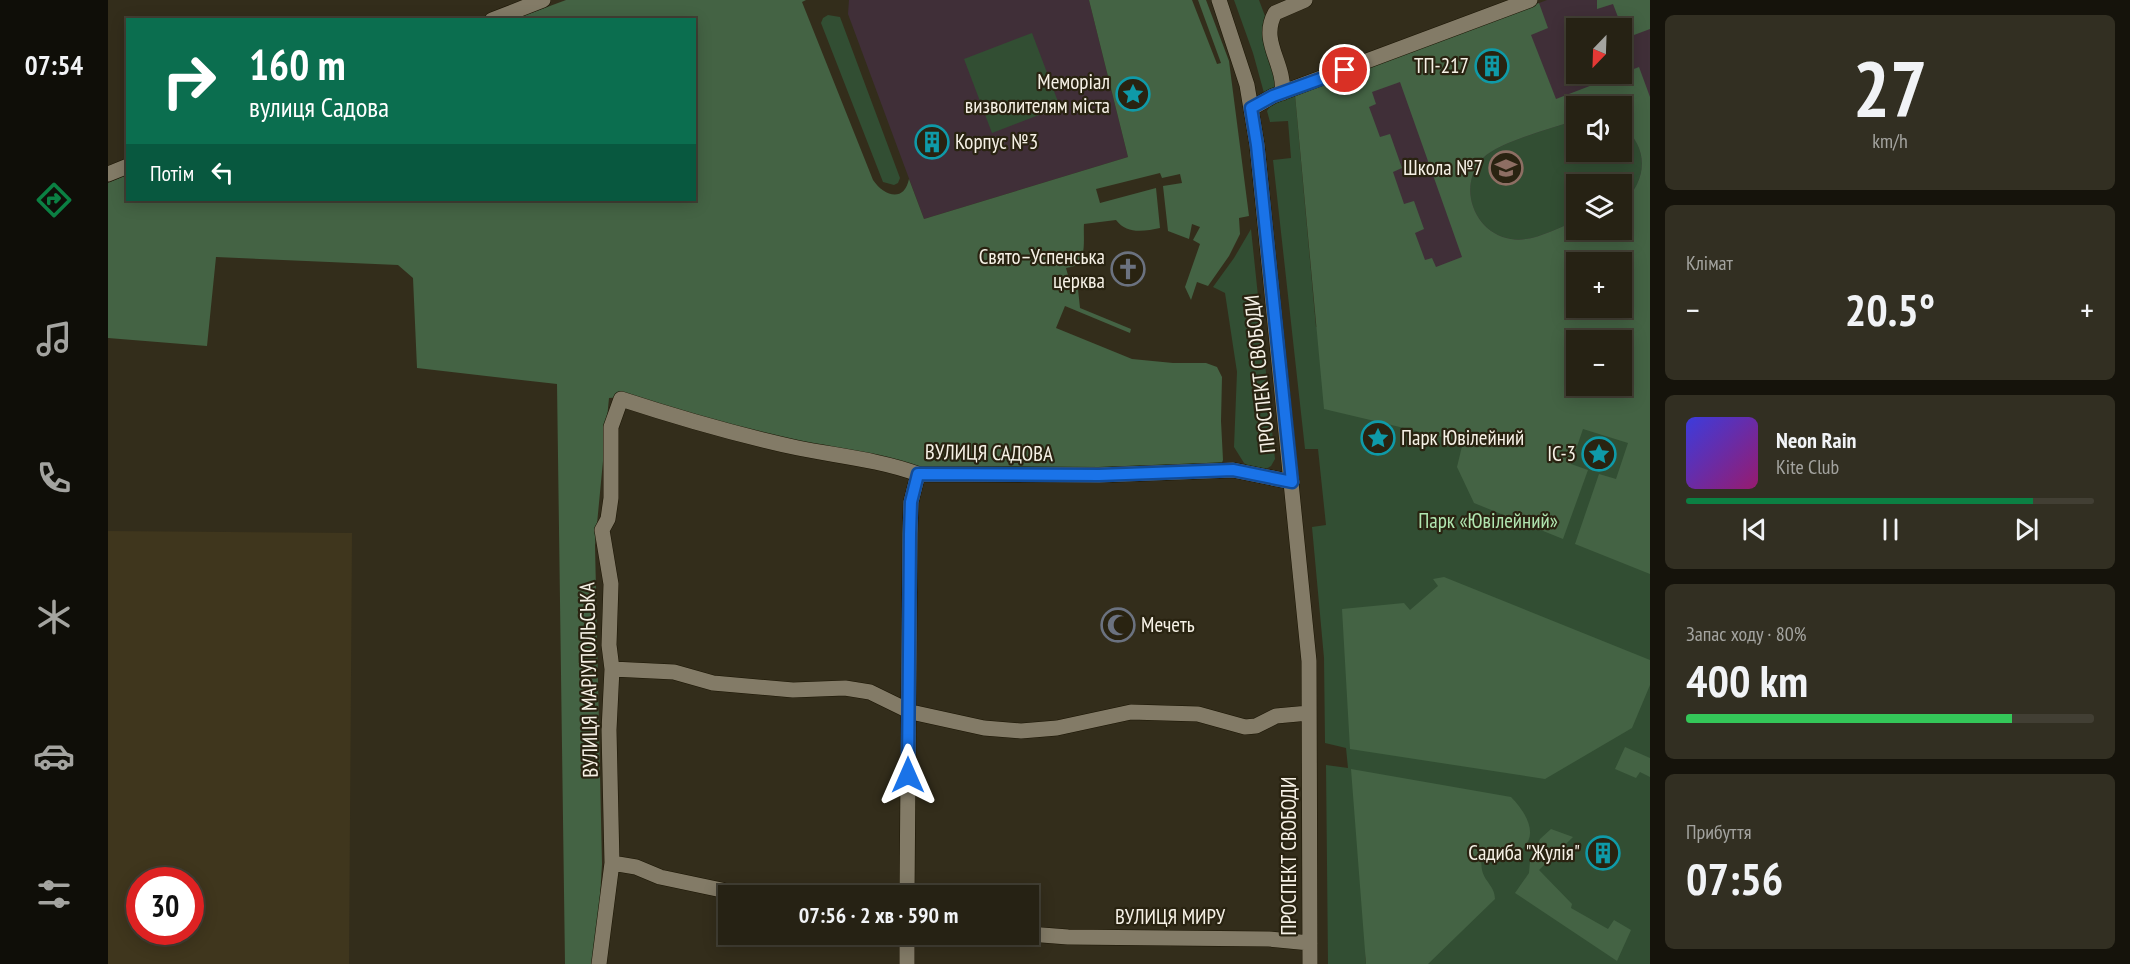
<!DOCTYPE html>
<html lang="uk">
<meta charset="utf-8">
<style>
body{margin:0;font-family:"PT Sans Narrow",sans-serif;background:#322f22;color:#f1f3f6;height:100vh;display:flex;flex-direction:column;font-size:22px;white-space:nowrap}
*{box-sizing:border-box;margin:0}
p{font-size:20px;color:#a4a4a0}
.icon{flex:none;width:33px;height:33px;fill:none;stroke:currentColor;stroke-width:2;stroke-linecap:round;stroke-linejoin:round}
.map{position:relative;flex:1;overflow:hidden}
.details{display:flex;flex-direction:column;gap:15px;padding:15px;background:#15130b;width:480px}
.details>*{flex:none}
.guide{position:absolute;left:18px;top:18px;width:570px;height:183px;border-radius:0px;box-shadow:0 3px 15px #0003,0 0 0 2px #423f34;background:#0b6e4f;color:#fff;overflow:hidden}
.needle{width:39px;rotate:203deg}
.buttons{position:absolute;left:1458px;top:18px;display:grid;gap:12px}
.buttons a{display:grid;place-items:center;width:66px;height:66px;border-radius:0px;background:#262214;box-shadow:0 3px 15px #0003,0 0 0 2px #423f34;font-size:30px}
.speed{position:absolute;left:18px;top:867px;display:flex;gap:12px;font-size:30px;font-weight:700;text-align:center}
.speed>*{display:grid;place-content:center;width:78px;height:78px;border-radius:50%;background:#262214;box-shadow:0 3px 15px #0003,0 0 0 2px #423f34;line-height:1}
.speed .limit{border:9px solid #d22;background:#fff;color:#111}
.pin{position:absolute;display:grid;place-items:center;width:51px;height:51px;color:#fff;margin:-26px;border:3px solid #fff;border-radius:50%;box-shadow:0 2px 6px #0007}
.me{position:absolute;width:66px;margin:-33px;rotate:0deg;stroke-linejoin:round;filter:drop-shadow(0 0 4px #0008)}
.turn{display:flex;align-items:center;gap:21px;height:126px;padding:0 24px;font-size:27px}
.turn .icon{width:78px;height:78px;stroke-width:2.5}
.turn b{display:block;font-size:42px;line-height:51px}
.then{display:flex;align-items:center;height:57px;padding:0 24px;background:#0003;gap:12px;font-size:22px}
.big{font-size:45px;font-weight:600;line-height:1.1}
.details .card{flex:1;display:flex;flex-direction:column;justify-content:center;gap:9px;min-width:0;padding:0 21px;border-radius:9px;background:#322f22}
.details .dial{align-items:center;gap:0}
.dial b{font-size:78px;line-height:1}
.song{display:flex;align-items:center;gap:18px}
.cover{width:72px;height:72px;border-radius:9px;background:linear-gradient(135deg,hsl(240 70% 55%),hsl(320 70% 35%))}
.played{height:6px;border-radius:3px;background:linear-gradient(90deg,#0b8043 85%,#423f34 85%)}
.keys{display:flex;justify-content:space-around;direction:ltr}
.heat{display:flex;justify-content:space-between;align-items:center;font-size:33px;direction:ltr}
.charge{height:9px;border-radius:4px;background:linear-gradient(90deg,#34c759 80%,#423f34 0)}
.trip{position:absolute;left:610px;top:885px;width:321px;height:60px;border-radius:0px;background:#262214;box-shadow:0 3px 15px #0003,0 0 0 2px #423f34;font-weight:600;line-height:60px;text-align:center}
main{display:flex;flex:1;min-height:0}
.menu{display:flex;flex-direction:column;width:108px;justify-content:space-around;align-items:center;background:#0f0e08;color:#a4a4a0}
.menu .icon{width:42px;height:42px}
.menu .on{color:#0b8043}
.menu b{font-size:27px;color:#f1f3f6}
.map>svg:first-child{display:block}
.built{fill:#3f361d;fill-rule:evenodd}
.education{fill:#402f38;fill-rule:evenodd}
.green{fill:#324e33;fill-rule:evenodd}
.forest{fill:#446344;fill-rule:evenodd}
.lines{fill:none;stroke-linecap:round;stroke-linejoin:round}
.minor-casing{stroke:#1b1504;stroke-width:16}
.minor{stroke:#837b67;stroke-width:15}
.route-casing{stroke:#114b97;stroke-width:15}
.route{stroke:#1a73e8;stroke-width:10}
.labels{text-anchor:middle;stroke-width:4.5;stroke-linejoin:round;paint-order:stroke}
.poi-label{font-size:21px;fill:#f6f1e6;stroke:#292311;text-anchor:end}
.street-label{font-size:21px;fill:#f6f1e6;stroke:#292311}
.park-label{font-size:21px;fill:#b0e5b0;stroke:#292311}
</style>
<main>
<nav class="menu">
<b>07:54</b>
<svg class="icon on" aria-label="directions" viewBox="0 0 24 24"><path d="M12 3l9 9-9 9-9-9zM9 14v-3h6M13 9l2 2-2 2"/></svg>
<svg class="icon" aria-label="music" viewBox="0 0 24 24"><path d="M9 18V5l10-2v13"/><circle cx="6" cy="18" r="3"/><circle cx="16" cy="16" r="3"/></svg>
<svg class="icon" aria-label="phone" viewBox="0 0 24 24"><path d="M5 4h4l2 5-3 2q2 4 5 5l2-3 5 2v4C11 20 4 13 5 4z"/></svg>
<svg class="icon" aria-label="climate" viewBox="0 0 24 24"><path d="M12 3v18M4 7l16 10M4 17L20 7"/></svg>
<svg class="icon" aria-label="car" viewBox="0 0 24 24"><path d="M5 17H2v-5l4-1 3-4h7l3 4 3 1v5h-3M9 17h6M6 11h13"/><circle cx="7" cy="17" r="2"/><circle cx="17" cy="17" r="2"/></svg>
<svg class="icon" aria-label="filters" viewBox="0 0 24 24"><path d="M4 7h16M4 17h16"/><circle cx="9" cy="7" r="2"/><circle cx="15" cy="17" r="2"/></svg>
</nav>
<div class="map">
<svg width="1542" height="964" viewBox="0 0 1542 964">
<rect width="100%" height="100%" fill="#332d1b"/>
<path class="built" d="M0,531L244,533L241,964H0ZM82,880V932H32V880Z"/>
<path class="education" d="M741,0H981L1020,157L816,219L740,14Z
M1439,0H1542V241L1310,303L1219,83ZM1468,28H1514V74H1468ZM1468,106H1514V152H1468ZM1468,184H1514V230H1468Z"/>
<path class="green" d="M1126,0H1151L1157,16L1155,31L1168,85L1165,89L1156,93L1145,53Z
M720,15L732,17L792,178L790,183L786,185L775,182L713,23L715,18Z
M924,33L952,107L884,133L856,59Z
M1187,95L1208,327L1542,241V964H1259L1257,952L1258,964H1220L1218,765L1240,768L1238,748L1217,743L1216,658L1204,527L1218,525L1210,449H1197L1165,160L1183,158L1180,121L1162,122L1159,111L1164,104ZM1468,262H1514V308H1468ZM1468,340H1514V386H1468Z
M1468,120V152H1514V126C1542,148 1539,181 1514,204V184H1468V221C1449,228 1424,243 1403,239C1365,233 1349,185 1375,158C1391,142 1445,128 1468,120Z
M1143,229L1167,459L1163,466L1158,469L1143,468L1136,463L1126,447L1129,372L1117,293L1105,287L1126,258Z"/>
<path class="forest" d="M458,0H698L694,2L765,180C776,196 796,203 801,179L816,219L1020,157L981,0H1084L1109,64L1113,63L1090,0H1098L1121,61L1141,216L1131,218L1132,234L1121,256L1100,286L1089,282L1083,300L1077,287L1092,244L1085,240L1092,227L1084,224L1081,239L1060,231L1055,186L1074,183L1072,174L1054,178L1052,173L988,189L992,203L1048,188L1052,228C1037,231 1019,235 1008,220L976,224C975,235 979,259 968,265C965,267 961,267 958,268L964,290L970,289L972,308L1023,329L1022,333L957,306L948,328L1024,359L1065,363H1098L1109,367L1114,377L1113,421L1115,460L1113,465L1109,468H813L726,451L514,397L501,398L487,545L494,864L488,964H457L449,384L309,368L305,278L290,265L108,257L99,346L0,338V183L19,175L20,200H586V20L407,19Z
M1489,0H1542V29L1518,38L1505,4L1489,9Z
M1431,3L1440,28L1423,35L1448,99L1531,67L1542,97V574L1467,544L1491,474L1508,479L1520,443L1475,429L1463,464L1480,470L1455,539L1366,503L1349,467L1355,442L1216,409L1187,95ZM1292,82L1354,257L1328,267L1324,258L1317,260L1307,233L1316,229L1306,201L1296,204L1285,172L1294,168L1282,134L1272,137L1261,107L1268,104L1264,92ZM1468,106H1514V126C1542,148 1539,181 1514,204V230H1468V221C1449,228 1424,243 1403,239C1365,233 1349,185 1375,158C1391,142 1445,128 1468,120ZM1468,262H1514V308H1468ZM1468,340H1514V386H1468Z
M1336,577L1542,660V685L1524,728L1437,779L1242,749L1234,609L1296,603L1302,610L1330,586L1325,579Z
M1517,747L1542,758V777L1532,772L1528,778L1507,769Z
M1243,769L1403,797C1419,813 1435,840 1406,854C1397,858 1387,850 1374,858C1370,880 1387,883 1387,899L1320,964H1258Z
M1443,829L1465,837L1431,870L1464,904L1463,908L1500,929L1506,920L1523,930L1509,961L1407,893L1421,873L1422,861L1432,839Z"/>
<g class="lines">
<defs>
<path id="minor" d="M1111,0L1139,85L1149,145L1201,661L1202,964
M384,20L435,0
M1174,93C1178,64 1151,42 1167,13L1197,0
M1144,108L1165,96L1422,0
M0,174L20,166
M504,669L566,672L605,683L685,690L737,688L762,692L803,712L876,728L913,731L949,728L1023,712L1090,714L1137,727L1148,726L1168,716L1201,713
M504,863L528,867L552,877L642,896
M799,896L802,533L803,502L810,474
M921,934L960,937L1161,939L1202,943
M491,964L504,863L501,730L504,669L501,645L503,584L494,530L500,519L503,498V427L513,399C571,418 630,435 690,448C730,456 772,460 810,474L991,475L1125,470L1184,482
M799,964V934"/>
</defs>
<use href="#minor" class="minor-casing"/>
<use href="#minor" class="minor"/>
</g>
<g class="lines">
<defs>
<path id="route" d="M800,775L802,534L803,502L810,474L991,475L1125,470L1184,482L1149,145L1143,108L1165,96L1237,70"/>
</defs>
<use href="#route" class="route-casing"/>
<use href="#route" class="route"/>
</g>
<defs>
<symbol id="building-ring" viewBox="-11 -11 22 22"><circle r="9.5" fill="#292311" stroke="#0f9aa8" stroke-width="1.5"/><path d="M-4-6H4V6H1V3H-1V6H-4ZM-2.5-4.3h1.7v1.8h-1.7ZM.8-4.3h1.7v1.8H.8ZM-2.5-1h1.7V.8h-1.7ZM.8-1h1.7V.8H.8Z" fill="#0f9aa8"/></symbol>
<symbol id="sight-ring" viewBox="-11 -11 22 22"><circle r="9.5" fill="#292311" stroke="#0f9aa8" stroke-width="1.5"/><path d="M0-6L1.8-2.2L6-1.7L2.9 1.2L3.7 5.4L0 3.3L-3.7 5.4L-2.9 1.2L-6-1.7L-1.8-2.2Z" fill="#0f9aa8"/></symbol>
<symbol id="school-ring" viewBox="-11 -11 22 22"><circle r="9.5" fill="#292311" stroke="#8d6e63" stroke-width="1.5"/><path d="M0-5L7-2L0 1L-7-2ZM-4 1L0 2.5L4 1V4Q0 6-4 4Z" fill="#8d6e63"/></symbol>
<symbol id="church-ring" viewBox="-11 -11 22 22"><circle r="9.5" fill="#292311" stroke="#6b7280" stroke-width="1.5"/><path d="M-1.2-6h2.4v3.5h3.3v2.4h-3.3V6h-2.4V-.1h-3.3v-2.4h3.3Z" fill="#6b7280"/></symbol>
<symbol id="mosque-ring" viewBox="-11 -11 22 22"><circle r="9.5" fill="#292311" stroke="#6b7280" stroke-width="1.5"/><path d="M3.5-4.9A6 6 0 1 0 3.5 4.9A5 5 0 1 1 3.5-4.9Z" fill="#6b7280"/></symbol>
</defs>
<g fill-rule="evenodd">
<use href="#building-ring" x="1365" y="47" width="38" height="38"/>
<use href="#sight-ring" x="1006" y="75" width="38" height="38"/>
<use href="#building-ring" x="805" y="123" width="38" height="38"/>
<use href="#school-ring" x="1379" y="149" width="38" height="38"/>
<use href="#church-ring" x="1001" y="250" width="38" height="38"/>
<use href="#sight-ring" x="1251" y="419" width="38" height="38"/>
<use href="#sight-ring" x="1472" y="435" width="38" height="38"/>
<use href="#mosque-ring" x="991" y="606" width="38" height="38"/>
<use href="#building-ring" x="1476" y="834" width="38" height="38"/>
</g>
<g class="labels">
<g class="poi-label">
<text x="1361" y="73">ТП-217</text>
<text x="1002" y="89">Меморіал<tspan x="1002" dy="24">визволителям міста</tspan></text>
<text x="847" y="149" text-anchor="start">Корпус №3</text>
<text x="1375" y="175">Школа №7</text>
<text x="997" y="264">Свято–Успенська<tspan x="997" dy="24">церква</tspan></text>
<text x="1293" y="445" text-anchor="start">Парк Ювілейний</text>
<text x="1468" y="461">ІС-3</text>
<text x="1033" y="632" text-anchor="start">Мечеть</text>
<text x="1472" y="860">Садиба "Жулія"</text>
</g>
<g class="street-label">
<text transform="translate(1152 374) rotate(-96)" y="7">ПРОСПЕКТ СВОБОДИ</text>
<text transform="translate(881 453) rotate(1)" y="7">ВУЛИЦЯ САДОВА</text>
<text transform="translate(481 680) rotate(-91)" y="7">ВУЛИЦЯ МАРІУПОЛЬСЬКА</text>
<text transform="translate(1181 856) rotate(-90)" y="7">ПРОСПЕКТ СВОБОДИ</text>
<text x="1062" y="924">ВУЛИЦЯ МИРУ</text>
</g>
<g class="park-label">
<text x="1380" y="528">Парк «Ювілейний»</text>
</g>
</g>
</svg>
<div class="buttons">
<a><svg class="needle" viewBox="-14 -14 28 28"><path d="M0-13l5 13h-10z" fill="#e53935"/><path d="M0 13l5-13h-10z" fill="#a4a4a0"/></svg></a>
<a><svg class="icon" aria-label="sound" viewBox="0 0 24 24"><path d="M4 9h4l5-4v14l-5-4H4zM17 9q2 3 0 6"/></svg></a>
<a><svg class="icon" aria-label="layers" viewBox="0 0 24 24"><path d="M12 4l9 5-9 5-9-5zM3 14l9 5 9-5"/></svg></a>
<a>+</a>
<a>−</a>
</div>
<div class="speed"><div class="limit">30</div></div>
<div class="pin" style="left:1237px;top:70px;background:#d93025"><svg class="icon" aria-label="arrive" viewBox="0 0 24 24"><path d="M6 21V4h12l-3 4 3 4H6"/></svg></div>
<svg class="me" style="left:800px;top:775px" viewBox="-20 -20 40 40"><path d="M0-17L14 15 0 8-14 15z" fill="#1a73e8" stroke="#fff" stroke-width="4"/></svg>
<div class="trip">07:56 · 2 хв · 590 m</div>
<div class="guide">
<div class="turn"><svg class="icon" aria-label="right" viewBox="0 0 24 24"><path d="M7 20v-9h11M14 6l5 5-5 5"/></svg><div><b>160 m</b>вулиця Садова</div></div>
<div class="then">Потім<svg class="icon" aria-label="left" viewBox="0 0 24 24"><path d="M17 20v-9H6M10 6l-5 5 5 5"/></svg></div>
</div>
</div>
<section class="details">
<div class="card dial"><b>27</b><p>km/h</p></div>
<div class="card"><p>Клімат</p>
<div class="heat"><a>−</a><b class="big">20.5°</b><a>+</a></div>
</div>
<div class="card">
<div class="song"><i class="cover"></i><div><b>Neon Rain</b><p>Kite Club</p></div></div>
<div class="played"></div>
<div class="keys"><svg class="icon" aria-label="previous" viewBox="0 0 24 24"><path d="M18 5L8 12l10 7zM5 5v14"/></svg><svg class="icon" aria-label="pause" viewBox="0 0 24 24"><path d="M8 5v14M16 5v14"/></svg><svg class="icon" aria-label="next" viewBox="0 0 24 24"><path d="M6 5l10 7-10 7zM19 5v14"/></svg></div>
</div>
<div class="card"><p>Запас ходу · 80%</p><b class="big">400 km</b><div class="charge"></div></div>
<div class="card"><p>Прибуття</p><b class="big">07:56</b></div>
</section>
</main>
